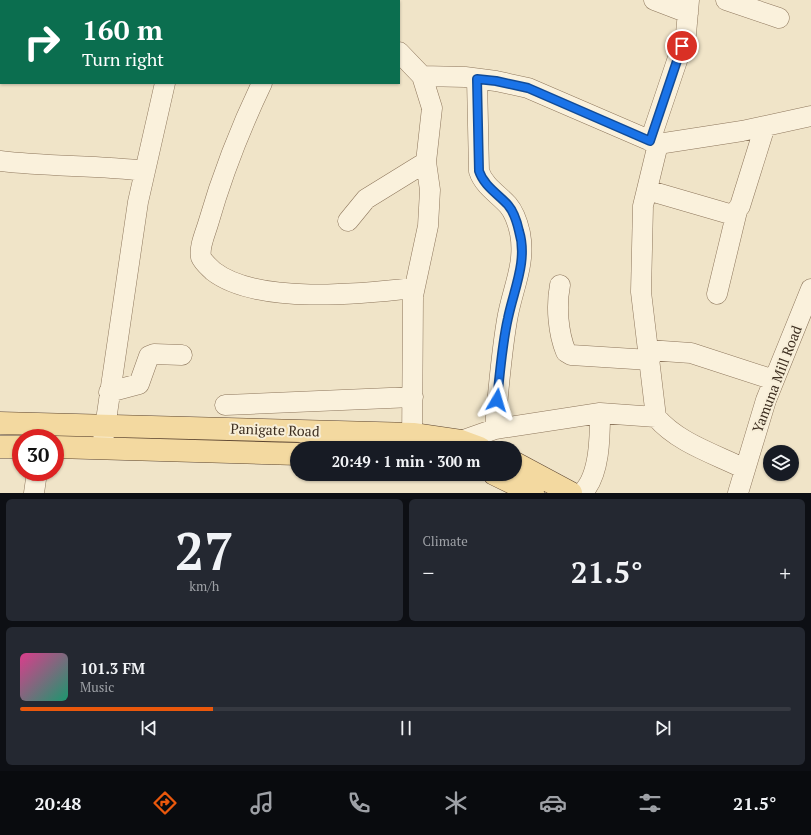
<!DOCTYPE html>
<meta charset="utf-8">
<style>
body{margin:0;font-family:"PT Serif",serif;background:#242831;color:#f1f3f6;height:100vh;display:flex;flex-direction:column;font-size:15px;white-space:nowrap}
*{box-sizing:border-box;margin:0}
p{font-size:13px;color:#9ea1a6}
.icon{flex:none;width:22px;height:22px;fill:none;stroke:currentColor;stroke-width:2;stroke-linecap:round;stroke-linejoin:round}
.map{position:relative;height:493px;overflow:hidden}
.drawer{display:flex;flex-direction:column;gap:6px;padding:6px;background:#0d0f14;flex:1}
.drawer>*{flex:none}
.guide{position:absolute;left:0px;top:0px;width:400px;height:84px;box-shadow:0 1px 3px #0004;background:#0b6e4f;color:#fff;overflow:hidden}
.buttons{position:absolute;left:763px;top:445px;display:grid;gap:8px}
.buttons a{display:grid;place-items:center;width:36px;height:36px;border-radius:50%;background:#171b24;box-shadow:0 1px 3px #0004;font-size:20px}
.speed{position:absolute;left:12px;top:429px;display:flex;gap:8px;font-size:20px;font-weight:700;text-align:center}
.speed>*{display:grid;place-content:center;width:52px;height:52px;border-radius:50%;background:#171b24;box-shadow:0 1px 3px #0004;line-height:1}
.speed .limit{border:6px solid #d22;background:#fff;color:#111}
.pin{position:absolute;display:grid;place-items:center;width:34px;height:34px;color:#fff;margin:-17px;border:2px solid #fff;border-radius:50%;box-shadow:0 1px 4px #0007}
.me{position:absolute;width:44px;margin:-22px;rotate:7deg;stroke-linejoin:round;filter:drop-shadow(0 0 3px #0008)}
.turn{display:flex;align-items:center;gap:14px;height:84px;padding:0 16px;font-size:18px}
.turn .icon{width:52px;height:52px;stroke-width:2.5}
.turn b{display:block;font-size:28px;line-height:34px}
.big{font-size:30px;font-weight:700;line-height:1.1}
.drawer .widget{flex:1;display:flex;flex-direction:column;justify-content:center;gap:6px;min-width:0;padding:0 14px;border-radius:6px;background:#242831}
.drawer .dial{align-items:center;gap:0}
.dial b{font-size:52px;line-height:1}
.song{display:flex;align-items:center;gap:12px}
.cover{width:48px;height:48px;border-radius:6px;background:linear-gradient(135deg,hsl(330 70% 55%),hsl(160 70% 35%))}
.played{height:4px;border-radius:2px;background:linear-gradient(90deg,#ea580c 25%,#363941 25%)}
.keys{display:flex;justify-content:space-around;direction:ltr}
.heat{display:flex;justify-content:space-between;align-items:center;font-size:22px;direction:ltr}
.drawer .tiles{flex:1;display:grid;gap:6px;grid-template-columns:1fr 1fr}
.widget:last-child{grid-column:span 2}
.trip{position:absolute;left:290px;top:441px;width:232px;height:40px;border-radius:20px;background:#171b24;box-shadow:0 1px 3px #0004;font-weight:700;line-height:40px;text-align:center}
.dock{display:flex;height:64px;justify-content:space-around;align-items:center;background:#090b0e;color:#9ea1a6}
.dock .icon{width:28px;height:28px}
.dock .active{color:#ea580c}
.dock b{font-size:18px;color:#f1f3f6}
.map>svg:first-child{display:block}
.lines{fill:none;stroke-linecap:round;stroke-linejoin:round}
.minor-casing{stroke:#8d765c;stroke-width:21}
.major-casing{stroke:#5b4430;stroke-width:23}
.minor{stroke:#faf1dc;stroke-width:20}
.major{stroke:#f3d9a0;stroke-width:22}
.route-casing{stroke:#114b97;stroke-width:10}
.route{stroke:#1a73e8;stroke-width:7}
.labels{text-anchor:middle;stroke-width:4;stroke-linejoin:round;paint-order:stroke}
.street-label{font-size:14px;fill:#3d2e20;stroke:#f7eed8}
</style>
<div class="map">
<svg width="811" height="493" viewBox="0 0 811 493">
<rect width="100%" height="100%" fill="#f0e4c8"/>
<g class="lines">
<defs>
<path id="minor" d="M239,0L242,1
M654,0L688,13
M726,0L779,18
M52,1V0
M186,1V0
M374,1L375,0
M399,52L422,76L432,108L426,162L430,190L428,226L413,296L412,448
M422,76L465,77L496,81L528,88L658,144
M477,79L479,171C484,186 498,194 508,205C514,212 518,224 520,233C526,265 512,289 507,320C501,356 498,393 495,429
M262,83C240,129 222,175 208,224C205,234 199,247 201,257C203,262 209,267 213,271C257,305 361,294 414,288
M650,141L686,34L689,0
M0,161C48,167 97,165 145,171
M647,190L733,215L740,206L765,126
M348,221L366,199L426,162
M560,285C556,306 558,333 566,352L571,355L650,360
M717,294L737,211
M648,350L691,353L774,380
M109,392L139,384L149,356L154,354L182,355
M225,405L413,397
M461,441L495,429L600,413L656,417
M102,448L138,202L165,83
M745,469C715,454 678,443 656,417L641,292L643,206L658,144L742,131L811,116
M34,493L37,472
M582,493C600,476 600,436 600,413
M738,493L766,400L811,289"/>
<path id="major" d="M0,423L413,434L461,441L480,448
M0,447H21
M55,447L297,454
M515,463L571,493
M494,474L533,493"/>
</defs>
<use href="#minor" class="minor-casing"/>
<use href="#major" class="major-casing"/>
<use href="#minor" class="minor"/>
<use href="#major" class="major"/>
</g>
<g class="lines">
<defs>
<path id="route" d="M497,400C500,373 502,344 508,318C514,289 528,260 519,231C517,222 514,212 508,205C498,194 484,186 479,171L477,79L496,81L528,88L650,141L682,46"/>
</defs>
<use href="#route" class="route-casing"/>
<use href="#route" class="route"/>
</g>
<g class="labels">
<g class="street-label">
<text transform="translate(777 379) rotate(-69)" y="5">Yamuna Mill Road</text>
<text transform="translate(275 430) rotate(2)" y="5">Panigate Road</text>
</g>
</g>
</svg>
<div class="buttons">
<a><svg class="icon" aria-label="layers" viewBox="0 0 24 24"><path d="M12 4l9 5-9 5-9-5zM3 14l9 5 9-5"/></svg></a>
</div>
<div class="speed"><div class="limit">30</div></div>
<div class="pin" style="left:682px;top:46px;background:#d93025"><svg class="icon" aria-label="arrive" viewBox="0 0 24 24"><path d="M6 21V4h12l-3 4 3 4H6"/></svg></div>
<svg class="me" style="left:497px;top:400px" viewBox="-20 -20 40 40"><path d="M0-17L14 15 0 8-14 15z" fill="#1a73e8" stroke="#fff" stroke-width="4"/></svg>
<div class="trip">20:49 · 1 min · 300 m</div>
<div class="guide">
<div class="turn"><svg class="icon" aria-label="right" viewBox="0 0 24 24"><path d="M7 20v-9h11M14 6l5 5-5 5"/></svg><div><b>160 m</b>Turn right</div></div>
</div>
</div>
<section class="drawer">
<div class="tiles">
<div class="widget dial"><b>27</b><p>km/h</p></div>
<div class="widget"><p>Climate</p>
<div class="heat"><a>−</a><b class="big">21.5°</b><a>+</a></div>
</div>
<div class="widget">
<div class="song"><i class="cover"></i><div><b>101.3 FM</b><p>Music</p></div></div>
<div class="played"></div>
<div class="keys"><svg class="icon" aria-label="previous" viewBox="0 0 24 24"><path d="M18 5L8 12l10 7zM5 5v14"/></svg><svg class="icon" aria-label="pause" viewBox="0 0 24 24"><path d="M8 5v14M16 5v14"/></svg><svg class="icon" aria-label="next" viewBox="0 0 24 24"><path d="M6 5l10 7-10 7zM19 5v14"/></svg></div>
</div>
</div>
</section>
<nav class="dock">
<b>20:48</b>
<svg class="icon active" aria-label="directions" viewBox="0 0 24 24"><path d="M12 3l9 9-9 9-9-9zM9 14v-3h6M13 9l2 2-2 2"/></svg>
<svg class="icon" aria-label="music" viewBox="0 0 24 24"><path d="M9 18V5l10-2v13"/><circle cx="6" cy="18" r="3"/><circle cx="16" cy="16" r="3"/></svg>
<svg class="icon" aria-label="phone" viewBox="0 0 24 24"><path d="M5 4h4l2 5-3 2q2 4 5 5l2-3 5 2v4C11 20 4 13 5 4z"/></svg>
<svg class="icon" aria-label="climate" viewBox="0 0 24 24"><path d="M12 3v18M4 7l16 10M4 17L20 7"/></svg>
<svg class="icon" aria-label="car" viewBox="0 0 24 24"><path d="M5 17H2v-5l4-1 3-4h7l3 4 3 1v5h-3M9 17h6M6 11h13"/><circle cx="7" cy="17" r="2"/><circle cx="17" cy="17" r="2"/></svg>
<svg class="icon" aria-label="filters" viewBox="0 0 24 24"><path d="M4 7h16M4 17h16"/><circle cx="9" cy="7" r="2"/><circle cx="15" cy="17" r="2"/></svg>
<b>21.5°</b>
</nav>
